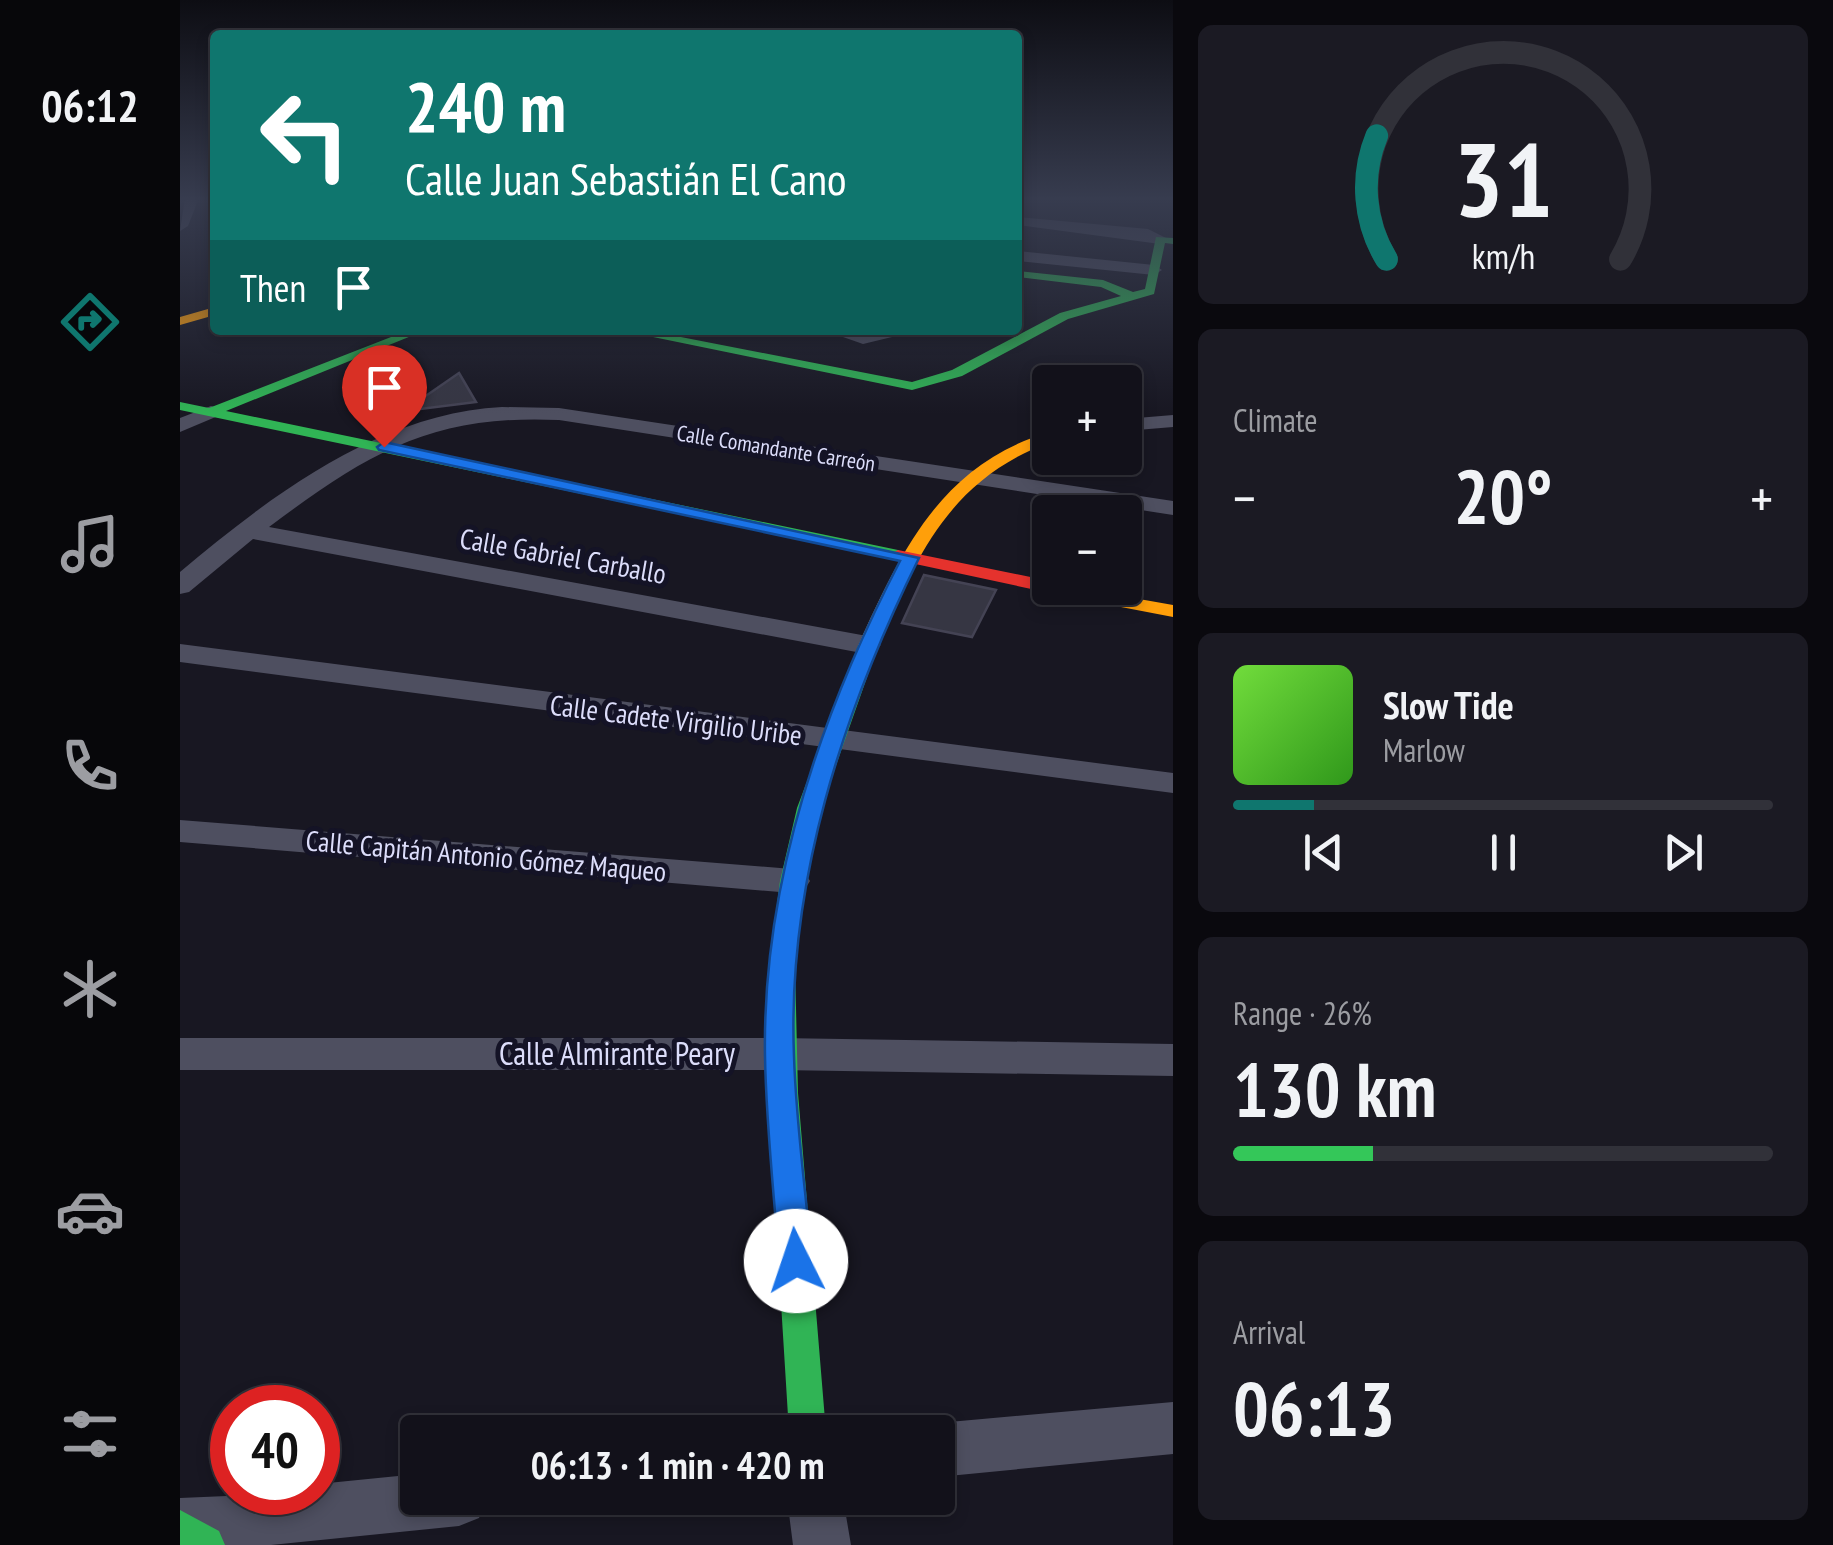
<!DOCTYPE html>
<meta charset="utf-8">
<style>
body{margin:0;font-family:"PT Sans Narrow",sans-serif;background:#1b1a23;color:#f1f3f6;height:100vh;display:flex;flex-direction:column;font-size:38px;white-space:nowrap}
*{box-sizing:border-box;margin:0}
p{font-size:32px;color:#9c9da2}
.icon{flex:none;width:55px;height:55px;fill:none;stroke:currentColor;stroke-width:2;stroke-linecap:round;stroke-linejoin:round}
.map{position:relative;flex:1;overflow:hidden}
.details{display:flex;flex-direction:column;gap:25px;padding:25px;background:#0a090e;width:660px}
.details>*{flex:none}
.banner{position:absolute;left:30px;top:30px;width:812px;height:305px;border-radius:10px;box-shadow:0 5px 15px #0003,0 0 0 2px #313139;background:#0f766e;color:#fff;overflow:hidden}
.controls{position:absolute;left:852px;top:365px;display:grid;gap:20px}
.controls a{display:grid;place-items:center;width:110px;height:110px;border-radius:10px;background:#12111a;box-shadow:0 5px 15px #0003,0 0 0 2px #313139;font-size:50px}
.speed{position:absolute;left:30px;top:1385px;display:flex;gap:20px;font-size:50px;font-weight:700;text-align:center}
.speed>*{display:grid;place-content:center;width:130px;height:130px;border-radius:50%;background:#12111a;box-shadow:0 5px 15px #0003,0 0 0 2px #313139;line-height:1}
.speed .limit{border:15px solid #d22;background:#fff;color:#111}
.pin{position:absolute;display:grid;place-items:center;width:85px;height:85px;color:#fff;margin:-102px -42px;border-radius:50% 50% 50% 0;rotate:-45deg;box-shadow:0 0 10px #0007}
.pin .icon{rotate:45deg}
.me{position:absolute;width:110px;margin:-55px;rotate:356deg;stroke-linejoin:round;filter:drop-shadow(0 0 8px #0008)}
.turn{display:flex;align-items:center;gap:35px;height:210px;padding:0 30px;font-size:45px}
.turn .icon{width:130px;height:130px;stroke-width:2.5}
.turn b{display:block;font-size:70px;line-height:85px}
.then{display:flex;align-items:center;height:95px;padding:0 30px;background:#0003;gap:20px;font-size:38px}
.big{font-size:75px;font-weight:700;line-height:1.1}
.details .widget{flex:1;display:flex;flex-direction:column;justify-content:center;gap:15px;min-width:0;padding:0 35px;border-radius:15px;background:#1b1a23}
.details .dial{align-items:center;gap:0}
.dial svg{height:260px;overflow:visible;fill:none;stroke:#313139;stroke-width:7;stroke-linecap:round;text-anchor:middle}
.dial text{fill:#f1f3f6;stroke:none}
.song{display:flex;align-items:center;gap:30px}
.cover{width:120px;height:120px;border-radius:15px;background:linear-gradient(135deg,hsl(100 70% 55%),hsl(110 70% 35%))}
.played{height:10px;border-radius:5px;background:linear-gradient(90deg,#0f766e 15%,#313139 15%)}
.keys{display:flex;justify-content:space-around;direction:ltr}
.heat{display:flex;justify-content:space-between;align-items:center;font-size:55px;direction:ltr}
.charge{height:15px;border-radius:8px;background:linear-gradient(90deg,#34c759 26%,#313139 0)}
.trip{position:absolute;left:220px;top:1415px;width:555px;height:100px;border-radius:10px;background:#12111a;box-shadow:0 5px 15px #0003,0 0 0 2px #313139;font-weight:700;line-height:100px;text-align:center}
main{display:flex;flex:1;min-height:0}
.dock{display:flex;flex-direction:column;width:180px;justify-content:space-around;align-items:center;background:#07070a;color:#9c9da2}
.dock .icon{width:70px;height:70px}
.dock .active{color:#0f766e}
.dock b{font-size:45px;color:#f1f3f6}
.map>svg:first-child{display:block}
.building{fill:#363643;stroke:#444354;stroke-width:2.5}
.lines{fill:none;stroke-linecap:round;stroke-linejoin:round}
.street{fill:#4e4f60;fill-rule:evenodd}
.fast{fill:#30b455;fill-rule:evenodd}
.slow{fill:#ff9f0a;fill-rule:evenodd}
.jam{fill:#e5322d;fill-rule:evenodd}
.route{fill:#1a73e8;stroke:#114b97;stroke-width:2.5}
.labels{text-anchor:middle;stroke-width:10;stroke-linejoin:round;paint-order:stroke}
.far-street-label{font-size:22px;fill:#dcddfa;stroke:#141326}
.street-label{font-size:28px;fill:#dcddfa;stroke:#141326}
.near-street-label{font-size:32px;fill:#dcddfa;stroke:#141326}
</style>
<main>
<nav class="dock">
<b>06:12</b>
<svg class="icon active" aria-label="directions" viewBox="0 0 24 24"><path d="M12 3l9 9-9 9-9-9zM9 14v-3h6M13 9l2 2-2 2"/></svg>
<svg class="icon" aria-label="music" viewBox="0 0 24 24"><path d="M9 18V5l10-2v13"/><circle cx="6" cy="18" r="3"/><circle cx="16" cy="16" r="3"/></svg>
<svg class="icon" aria-label="phone" viewBox="0 0 24 24"><path d="M5 4h4l2 5-3 2q2 4 5 5l2-3 5 2v4C11 20 4 13 5 4z"/></svg>
<svg class="icon" aria-label="climate" viewBox="0 0 24 24"><path d="M12 3v18M4 7l16 10M4 17L20 7"/></svg>
<svg class="icon" aria-label="car" viewBox="0 0 24 24"><path d="M5 17H2v-5l4-1 3-4h7l3 4 3 1v5h-3M9 17h6M6 11h13"/><circle cx="7" cy="17" r="2"/><circle cx="17" cy="17" r="2"/></svg>
<svg class="icon" aria-label="filters" viewBox="0 0 24 24"><path d="M4 7h16M4 17h16"/><circle cx="9" cy="7" r="2"/><circle cx="15" cy="17" r="2"/></svg>
</nav>
<div class="map">
<svg width="993" height="1545" viewBox="0 0 993 1545">
<rect width="100%" height="100%" fill="#181722"/>
<path class="building" d="M279,373L296,402L224,411Z
M744,575L816,590L792,637L722,623Z"/>
<g class="lines">
<path class="street" d="M5,198H19L8,226L0,231Z
M838,217L968,229L988,239L980,244L838,225Z
M838,251L974,265L982,270L974,275L838,261Z
M643,330H741L683,344Z
M31,406L38,408V416L0,432V418Z
M322,407L379,408L993,501V515L379,420C252,414 188,453 89,527L687,636L701,645L687,654L73,539L9,592L0,594V572C90,496 200,413 322,407Z
M993,415V427L945,431V419Z
M0,644L993,773V793L0,662Z
M0,820L612,869L625,873L630,881L625,889L612,893L0,842Z
M0,1038H599L993,1044V1076L599,1070H0Z
M993,1402V1454L758,1477V1432H738L758,1423Z
M238,1474V1498H307L299,1518L279,1526L91,1545H0V1498L138,1492V1484Z
M607,1498H663L671,1545H613Z"/>
<path class="fast" d="M976,237L993,238V244L985,243L974,294L888,319L782,376L732,390L439,330H465L732,382L772,370L880,313L941,296L921,287L838,277V271L923,280L953,292L965,289Z
M229,330H246L46,411L718,550L727,555L718,560L0,410V402L29,408Z
M688,640L698,646L641,808L624,881L615,965L618,1093L646,1432H609L588,1093L589,965L600,881L617,808L678,646Z
M0,1510L39,1531L45,1545H0Z"/>
<path class="slow" d="M35,307V315L0,325V317Z
M870,432V442C770,480 738,553 698,646L688,652L681,650L678,646C721,551 762,463 870,432Z
M870,582V588H897L993,605V617L863,592V584Z"/>
<path class="jam" d="M718,550L870,581V588H879L870,593L712,559L709,555Z"/>
</g>
<linearGradient id="sky" x2="0" y2="1"><stop stop-color="#0d0d13"/><stop offset="0.48" stop-color="#373c4f"/><stop offset="1" stop-color="#373c4f" stop-opacity="0"/></linearGradient>
<rect width="993" height="414" fill="url(#sky)"/>
<path class="route" d="M204,442L739,558C663,712 607,882 614,1056C616,1124 626,1193 632,1261L627,1272L616,1276L604,1272L599,1261C594,1193 586,1124 585,1056C582,882 641,713 720,561L199,450L197,447Z"/>
<g class="labels">
<g class="far-street-label">
<text transform="translate(596 448) rotate(9)" y="8">Calle Comandante Carreón</text>
</g>
<g class="street-label">
<text transform="translate(383 556) rotate(10)" y="10">Calle Gabriel Carballo</text>
<text transform="translate(496 720) rotate(7)" y="10">Calle Cadete Virgilio Uribe</text>
<text transform="translate(306 856) rotate(5)" y="10">Calle Capitán Antonio Gómez Maqueo</text>
</g>
<g class="near-street-label">
<text x="437" y="1065">Calle Almirante Peary</text>
</g>
</g>
</svg>
<div class="controls">
<a>+</a>
<a>−</a>
</div>
<div class="speed"><div class="limit">40</div></div>
<div class="pin" style="left:204px;top:447px;background:#d93025"><svg class="icon" aria-label="arrive" viewBox="0 0 24 24"><path d="M6 21V4h12l-3 4 3 4H6"/></svg></div>
<svg class="me" style="left:616px;top:1261px" viewBox="-20 -20 40 40"><circle r="19" fill="#fff"/><path d="M0-13L10 11 0 6-10 11z" fill="#1a73e8"/></svg>
<div class="trip">06:13 · 1 min · 420 m</div>
<div class="banner">
<div class="turn"><svg class="icon" aria-label="left" viewBox="0 0 24 24"><path d="M17 20v-9H6M10 6l-5 5 5 5"/></svg><div><b>240 m</b>Calle Juan Sebastián El Cano</div></div>
<div class="then">Then<svg class="icon" aria-label="arrive" viewBox="0 0 24 24"><path d="M6 21V4h12l-3 4 3 4H6"/></svg></div>
</div>
</div>
<section class="details">
<div class="widget dial"><svg viewBox="0 0 100 80">
<path d="M14 69A42 42 0 1 1 86 69"/>
<path d="M14 69A42 42 0 0 1 11 31" stroke="#0f766e"/>
<text x="50" y="56" font-size="32" font-weight="700">31</text>
<text x="50" y="72" font-size="11">km/h</text>
</svg></div>
<div class="widget"><p>Climate</p>
<div class="heat"><a>−</a><b class="big">20°</b><a>+</a></div>
</div>
<div class="widget">
<div class="song"><i class="cover"></i><div><b>Slow Tide</b><p>Marlow</p></div></div>
<div class="played"></div>
<div class="keys"><svg class="icon" aria-label="previous" viewBox="0 0 24 24"><path d="M18 5L8 12l10 7zM5 5v14"/></svg><svg class="icon" aria-label="pause" viewBox="0 0 24 24"><path d="M8 5v14M16 5v14"/></svg><svg class="icon" aria-label="next" viewBox="0 0 24 24"><path d="M6 5l10 7-10 7zM19 5v14"/></svg></div>
</div>
<div class="widget"><p>Range · 26%</p><b class="big">130 km</b><div class="charge"></div></div>
<div class="widget"><p>Arrival</p><b class="big">06:13</b></div>
</section>
</main>
